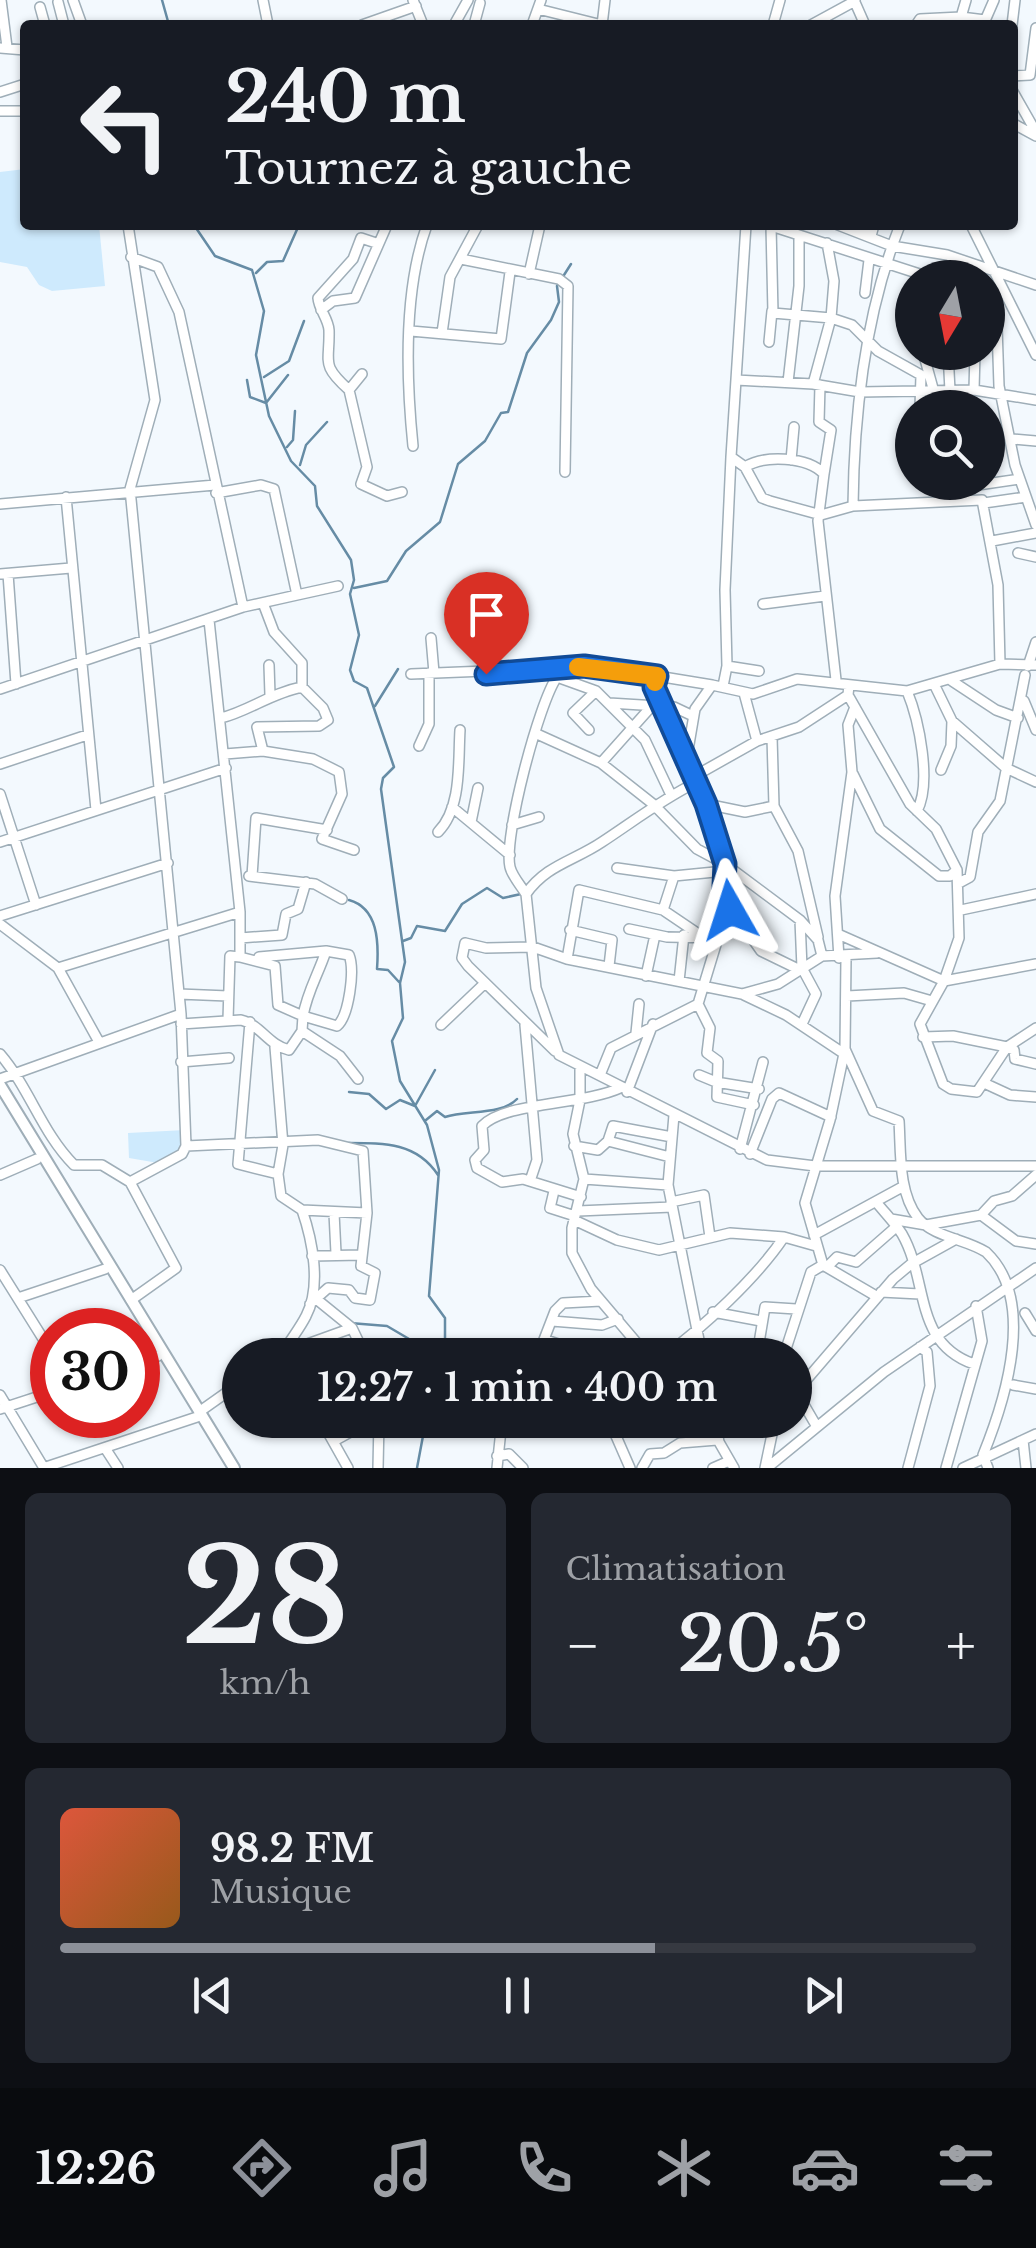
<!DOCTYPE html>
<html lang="fr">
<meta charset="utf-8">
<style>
body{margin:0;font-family:"Libre Baskerville",serif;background:#242831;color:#f1f3f6;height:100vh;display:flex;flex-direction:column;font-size:38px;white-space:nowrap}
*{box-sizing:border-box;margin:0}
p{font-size:32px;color:#9ea1a6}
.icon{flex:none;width:55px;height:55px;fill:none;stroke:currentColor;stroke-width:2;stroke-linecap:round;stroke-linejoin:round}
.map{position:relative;height:1468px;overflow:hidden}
.details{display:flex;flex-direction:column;gap:25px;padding:25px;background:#0d0f14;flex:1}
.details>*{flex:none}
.banner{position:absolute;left:20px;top:20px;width:998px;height:210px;border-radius:10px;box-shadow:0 2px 8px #0004;background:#171b24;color:#f1f3f6;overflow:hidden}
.needle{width:65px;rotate:190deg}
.fabs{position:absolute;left:895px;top:260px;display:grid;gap:20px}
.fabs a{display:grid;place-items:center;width:110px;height:110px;border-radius:50%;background:#171b24;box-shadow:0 2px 8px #0004;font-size:50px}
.speed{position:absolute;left:30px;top:1308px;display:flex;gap:20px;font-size:50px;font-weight:700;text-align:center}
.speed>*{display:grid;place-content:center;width:130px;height:130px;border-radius:50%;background:#171b24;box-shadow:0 2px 8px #0004;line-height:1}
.speed .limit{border:15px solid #d22;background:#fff;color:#111}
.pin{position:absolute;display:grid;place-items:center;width:85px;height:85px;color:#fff;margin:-102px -42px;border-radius:50% 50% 50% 0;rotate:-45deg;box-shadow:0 0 10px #0007}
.pin .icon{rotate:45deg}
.me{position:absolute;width:110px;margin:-55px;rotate:354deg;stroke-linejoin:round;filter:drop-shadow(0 0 8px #0008)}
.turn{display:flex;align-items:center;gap:35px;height:210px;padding:0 40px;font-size:45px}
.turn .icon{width:130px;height:130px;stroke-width:2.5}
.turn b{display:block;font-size:70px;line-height:85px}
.big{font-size:75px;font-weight:600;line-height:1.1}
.details .tile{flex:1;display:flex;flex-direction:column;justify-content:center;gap:15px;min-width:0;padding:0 35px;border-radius:15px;background:#242831}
.details .dial{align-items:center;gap:0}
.dial b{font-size:130px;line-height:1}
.song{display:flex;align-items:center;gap:30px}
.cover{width:120px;height:120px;border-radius:15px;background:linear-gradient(135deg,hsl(10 70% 55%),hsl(30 70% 35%))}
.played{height:10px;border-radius:5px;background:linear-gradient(90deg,#8c9099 65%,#363941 65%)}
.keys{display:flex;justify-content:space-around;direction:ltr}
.heat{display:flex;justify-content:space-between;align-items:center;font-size:55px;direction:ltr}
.details .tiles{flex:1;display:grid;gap:25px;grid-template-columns:1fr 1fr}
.tile:last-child{grid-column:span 2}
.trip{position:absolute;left:222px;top:1338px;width:590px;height:100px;border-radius:50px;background:#171b24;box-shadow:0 2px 8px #0004;font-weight:600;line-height:100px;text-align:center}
.tab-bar{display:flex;height:160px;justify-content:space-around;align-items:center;background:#090b0e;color:#9ea1a6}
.tab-bar .icon{width:70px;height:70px}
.tab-bar .selected{color:#8c9099}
.tab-bar b{font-size:45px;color:#f1f3f6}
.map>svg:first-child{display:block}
.green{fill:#ceeafd}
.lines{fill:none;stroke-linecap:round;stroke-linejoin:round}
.stream{stroke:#668ca5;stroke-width:2.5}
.minor-casing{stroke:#9faeb8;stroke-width:12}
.tertiary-casing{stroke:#9faeb8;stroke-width:14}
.minor{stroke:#fff;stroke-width:9}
.tertiary{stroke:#fff;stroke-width:10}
.route-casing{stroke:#114b97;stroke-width:25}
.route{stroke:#1a73e8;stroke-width:18}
.slow{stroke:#f59e0b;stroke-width:18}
</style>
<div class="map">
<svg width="1036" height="1468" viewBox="0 0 1036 1468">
<rect width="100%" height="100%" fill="#f3f9fe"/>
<path class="green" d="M25,169V225H99L105,286L52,291L39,285L27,267L0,262V172Z
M185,1130L186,1146L164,1164L129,1158L128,1133Z"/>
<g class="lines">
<path class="stream" d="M162,0L169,25
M416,25V24
M194,225L215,256L252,270L264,311L256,355L269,416L291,461L315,486L317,506L351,560L354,580L350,594L359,635L350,670L354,681L367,688L394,767L383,778L381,789L405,962L400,983L403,1018L392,1041L400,1081L427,1125L439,1170L429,1296L445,1318V1344L456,1355
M256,273L267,262L283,261L299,225
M264,377L289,361L304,321
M247,380L250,397L266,403L288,375
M287,447L293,440L295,411
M300,465L306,445L327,422
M354,588L387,581L406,551L440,522L458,464L485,441L501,413L508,412L527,353L551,320L559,302L557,286L571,264
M375,706L398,669
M349,900C378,908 379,942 377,969L388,970L399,982
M403,941L411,938L417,926L445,931L462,904L487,888L503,898L521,894
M349,1092L369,1094L386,1109L400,1100L415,1106L435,1070
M426,1120L437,1111L445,1117C467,1110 502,1115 517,1099
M349,1143C386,1143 417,1143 438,1175
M350,1323L387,1326L421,1346L423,1355
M417,1468L426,1420"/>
<defs>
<path id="minor" d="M1,0L7,47
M73,0L82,25
M263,0L268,25
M413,0L423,25
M854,0L865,25
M966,0L961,17L985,20
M58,2L64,25
M40,7L45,25
M538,9L602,25L605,0
M984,23L994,0
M362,25L416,6
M454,25L468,0
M474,25L480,3
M532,25L541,0
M773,25L780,0
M811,25L855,1
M916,25L920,19L961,17
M1012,25L1015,0
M0,48L25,50
M1012,76L1030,75L1036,28
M1012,90L1036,132
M0,92L25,84
M0,111H25
M1012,123L1036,136
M746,225L731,457L745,467L762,498L770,501L821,515L853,506
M768,225L932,278
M838,225L892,246L947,255L1036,285
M866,225L871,236L874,225
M900,225C865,314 854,411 853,506L982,500L998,585L1000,664
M971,225L1036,355
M771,226L773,313L831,318L813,384
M827,243L834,281L831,318L852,325L878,351L921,375L920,408
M131,257L158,267L179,312L243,607
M461,259L559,279L568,286L565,472
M529,274L540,225
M865,293L869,260
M996,297L999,386L1015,465L1036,525
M321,310L333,301L355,298L387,225
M411,331L501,339L510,272
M442,333L450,277L478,225
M769,342L772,311
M923,352L934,392
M948,352L950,391
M362,374L349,390L367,467L361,484L387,496L402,492
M736,380L813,384L860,392L974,390L1036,400
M788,382L799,286V236
M820,385L819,422L831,430L824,474
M349,390C320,364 330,363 329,330C328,318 319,310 318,298L353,259L361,238L376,243
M974,390L975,352
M1012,439L1036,441
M413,446C406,377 403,291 427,225
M791,460L794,427
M745,467C764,455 807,456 824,474L818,521L836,680
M936,482L944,490L1020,479
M216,493L261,485L274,489L297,595L338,586
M66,497L96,810
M984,503L1026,497
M0,504L215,485
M992,541L1036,533
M1018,553L1036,557
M0,574L71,568
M8,574L16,684
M763,604L825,596
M431,638L434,673
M269,665L270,695
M727,666L759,671
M1028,666L1036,642
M411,674L583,667L657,676
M952,681L996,710L1018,718
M712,685L657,676L654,687L706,804L725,864L800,920L818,940L822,956
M849,685L848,695L910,804L936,829L957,870L959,938L944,981L920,1024L943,1084L951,1089L977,1092L1007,1047L1036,1028
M723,686L727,666L725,590L731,457
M935,686L952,721L1006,768L1036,782
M0,689L243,607L297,595
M907,691C919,720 932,783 917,811
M744,693L757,741
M1024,701L1036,730
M609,703L674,707L693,716
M221,718C249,711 271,693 302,687
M589,730L573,713L596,691
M537,734L601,763L653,804L697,849L725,864L718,938L698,1004L611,1048L600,1075
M772,737L774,806L798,851L818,937
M419,746L429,724V673
M263,751L313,759L339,772L342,794L322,839L354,850
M225,754L263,751L257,727L319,726L328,720L323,708L302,687V663L274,632L263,603
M686,762L695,709L712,685L753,694L797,679L907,691L1000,664L1036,665
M601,763L650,708
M0,764L87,735
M941,770L951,746L952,721
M853,774L880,829L939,876H950L957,870
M693,777L757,741L799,727L848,695
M695,783C661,800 634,821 602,842C574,861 546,865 526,894L536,988L559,1055L767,1160L815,1166H1036
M0,794L36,905
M706,804L745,812L774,806
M452,807L510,855
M471,822L478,788
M512,825L539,817
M438,832C462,808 458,762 460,730
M0,842L226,768
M617,868L674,876
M249,876L315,884L342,899
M252,876L256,818L327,830
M959,883L970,877L978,832L1000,801L1025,675
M526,894C521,886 512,876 510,867C503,838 539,702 557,677L596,691L645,740L671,795
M723,909L735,914L761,951L800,970
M663,910L674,876L725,871
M961,910L1036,894
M0,916L168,863
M800,920L802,968L816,994L802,1024
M0,924L58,968L99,1042
M629,929L667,937L718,938
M570,930L612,940L609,966
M838,934L944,981L1036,964
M240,938L282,935L286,914L298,909L306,882
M259,957L326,951L349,955C355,970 349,1016 337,1026L303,1016C307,992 318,975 326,951
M839,958L835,896L852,772L848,725L855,707
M846,958L845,1049L830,1120L805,1203L823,1265L876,1296
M567,959L579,890L663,910L700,935
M58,968L240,912
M646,976L655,935
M679,981L684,935
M179,994L228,996
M744,995L786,1015L843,1053
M847,996L904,993L932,1001
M698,1004L710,1028L707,1053L718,1061L717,1097L754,1105
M228,1020L230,956L240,957
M250,1022L238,1164L278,1174
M181,1024L241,1020C261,1025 268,1045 289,1050L302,1031L303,1016L278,1005L275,966L240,957V912L209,620
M441,1025L484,984
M525,1025L537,1160L530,1181
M302,1031L340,1056L358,1079
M636,1033L639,1004
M923,1037L953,1036L1007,1047L1014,1050L1015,1059L1036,1064
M845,1049L873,1111L899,1121C901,1152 898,1192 918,1218C933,1237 966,1239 986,1252C1036,1299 1007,1396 983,1455L988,1468
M555,1051L468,966L462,958L465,943L486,948L533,947L567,959L742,994L778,984L822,956L877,953
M0,1054C30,1089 42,1133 74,1165H102L130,1182L182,1154L186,1146L181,1014L130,489L155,400L128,225
M181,1062L229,1058
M580,1066V1100L573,1134L584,1179L572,1228V1253L591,1289L647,1355
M699,1075L716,1082L759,1089
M0,1079L181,1014
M984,1083L1010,1095L1036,1097
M627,1092L653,1024
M674,1115L668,1185L702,1355
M608,1141L613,1126L672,1137
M186,1146L318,1140L363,1151L367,1213L302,1210L281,1196L278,1174L283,1145L275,1047
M574,1146L598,1150L608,1141L670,1157
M740,1149L763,1062
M750,1154L772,1099L779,1093L831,1117
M0,1175L37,1159
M584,1179L668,1185
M130,1182L176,1268L131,1300
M554,1191L550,1208L575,1216
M581,1197L523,1179L502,1182L477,1168L475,1160L484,1150L482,1126C504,1102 583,1105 620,1088
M671,1202L704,1195L710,1237
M877,1203C885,1213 895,1223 902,1234C929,1281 913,1343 974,1364
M578,1211L672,1207
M334,1213L336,1253
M981,1215L1016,1241L1036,1244
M891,1219L926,1225L981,1215L994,1201L1012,1196L1036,1175
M574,1220L617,1240L659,1250L730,1233L784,1237L816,1246
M814,1235L904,1186
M312,1256L361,1255
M827,1267L837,1257L856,1262L896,1227
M0,1270L52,1353
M881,1292L920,1294
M18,1298L105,1269
M315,1298L352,1328L365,1355
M310,1304L328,1288L349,1290L355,1298L370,1300L375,1273L361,1266L367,1213
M713,1312L761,1321
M1025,1313L1036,1331
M552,1321L602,1325L618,1319
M546,1340L558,1344L560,1355
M699,1343L756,1352
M284,1351C291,1339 300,1328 306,1316C322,1286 312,1239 302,1210
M277,1355L352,1328
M538,1355L555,1311L563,1303L601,1301
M665,1355C703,1328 758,1276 784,1237
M757,1355L765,1307L796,1309
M784,1355L811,1272L823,1265
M138,1364L158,1356
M1013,1385L1036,1389
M796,1391L817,1427
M795,1393L893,1279L911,1264L956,1239
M0,1395L44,1468
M0,1409L52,1392
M199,1412L240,1383
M321,1420L348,1468
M609,1420L630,1468
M700,1420L717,1440
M715,1420L719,1442L734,1468
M1023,1440L1026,1468
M334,1441L372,1420
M105,1448L118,1468
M497,1456L509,1454L523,1468
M43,1468L197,1417
M378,1468L379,1420
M497,1468L502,1420
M642,1468L650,1454L664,1453L680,1443L717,1440
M713,1468L729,1461
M765,1468L775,1420
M767,1468L884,1372L1036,1268
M908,1468L930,1386L927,1352L920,1347
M946,1468L982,1341L976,1306
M963,1468L1036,1434"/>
<path id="tertiary" d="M0,1085L234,1468"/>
</defs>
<use href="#minor" class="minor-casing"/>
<use href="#tertiary" class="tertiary-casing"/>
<use href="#minor" class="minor"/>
<use href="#tertiary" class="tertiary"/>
</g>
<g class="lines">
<defs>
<path id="route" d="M486,674L584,666L657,676L654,687L706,804L725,864L723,908L730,910"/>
</defs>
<use href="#route" class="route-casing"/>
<use href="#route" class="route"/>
<path class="slow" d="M578,667L657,676L655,682"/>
</g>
</svg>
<div class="fabs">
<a><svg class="needle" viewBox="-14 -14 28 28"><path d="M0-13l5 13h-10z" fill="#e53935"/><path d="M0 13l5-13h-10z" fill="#9ea1a6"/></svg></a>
<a><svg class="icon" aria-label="search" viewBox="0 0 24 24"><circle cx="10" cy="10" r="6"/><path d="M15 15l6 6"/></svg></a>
</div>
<div class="speed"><div class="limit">30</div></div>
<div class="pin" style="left:486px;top:674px;background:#d93025"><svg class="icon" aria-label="arrive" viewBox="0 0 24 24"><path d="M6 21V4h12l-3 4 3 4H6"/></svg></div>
<svg class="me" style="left:730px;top:910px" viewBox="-20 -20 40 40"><path d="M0-17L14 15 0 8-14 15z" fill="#1a73e8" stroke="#fff" stroke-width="4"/></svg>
<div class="trip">12:27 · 1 min · 400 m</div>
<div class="banner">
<div class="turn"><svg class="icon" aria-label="left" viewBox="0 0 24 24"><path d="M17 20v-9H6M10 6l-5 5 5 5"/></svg><div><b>240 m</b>Tournez à gauche</div></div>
</div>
</div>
<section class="details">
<div class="tiles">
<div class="tile dial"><b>28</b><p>km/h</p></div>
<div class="tile"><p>Climatisation</p>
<div class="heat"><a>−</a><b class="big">20.5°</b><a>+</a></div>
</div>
<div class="tile">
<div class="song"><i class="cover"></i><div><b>98.2 FM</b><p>Musique</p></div></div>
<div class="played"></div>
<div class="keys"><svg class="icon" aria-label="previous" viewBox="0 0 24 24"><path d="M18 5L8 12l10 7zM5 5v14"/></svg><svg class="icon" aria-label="pause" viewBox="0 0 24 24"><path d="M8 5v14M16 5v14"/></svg><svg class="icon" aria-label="next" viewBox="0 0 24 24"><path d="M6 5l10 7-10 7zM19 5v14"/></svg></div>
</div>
</div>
</section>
<nav class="tab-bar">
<b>12:26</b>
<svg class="icon selected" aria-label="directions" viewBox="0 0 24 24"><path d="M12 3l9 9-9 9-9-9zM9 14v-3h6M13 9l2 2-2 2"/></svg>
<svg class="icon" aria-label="music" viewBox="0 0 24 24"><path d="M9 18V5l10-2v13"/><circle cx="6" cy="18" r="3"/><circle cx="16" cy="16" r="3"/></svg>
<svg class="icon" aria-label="phone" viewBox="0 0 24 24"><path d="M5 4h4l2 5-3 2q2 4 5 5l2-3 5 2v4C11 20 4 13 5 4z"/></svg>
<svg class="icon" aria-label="climate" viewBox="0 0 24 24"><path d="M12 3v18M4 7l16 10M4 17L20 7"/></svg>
<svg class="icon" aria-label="car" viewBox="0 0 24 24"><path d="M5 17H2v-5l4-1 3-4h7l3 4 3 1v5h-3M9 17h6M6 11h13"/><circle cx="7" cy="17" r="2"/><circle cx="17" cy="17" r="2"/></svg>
<svg class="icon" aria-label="filters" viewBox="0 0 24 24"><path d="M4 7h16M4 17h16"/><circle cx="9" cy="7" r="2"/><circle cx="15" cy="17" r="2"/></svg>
</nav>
